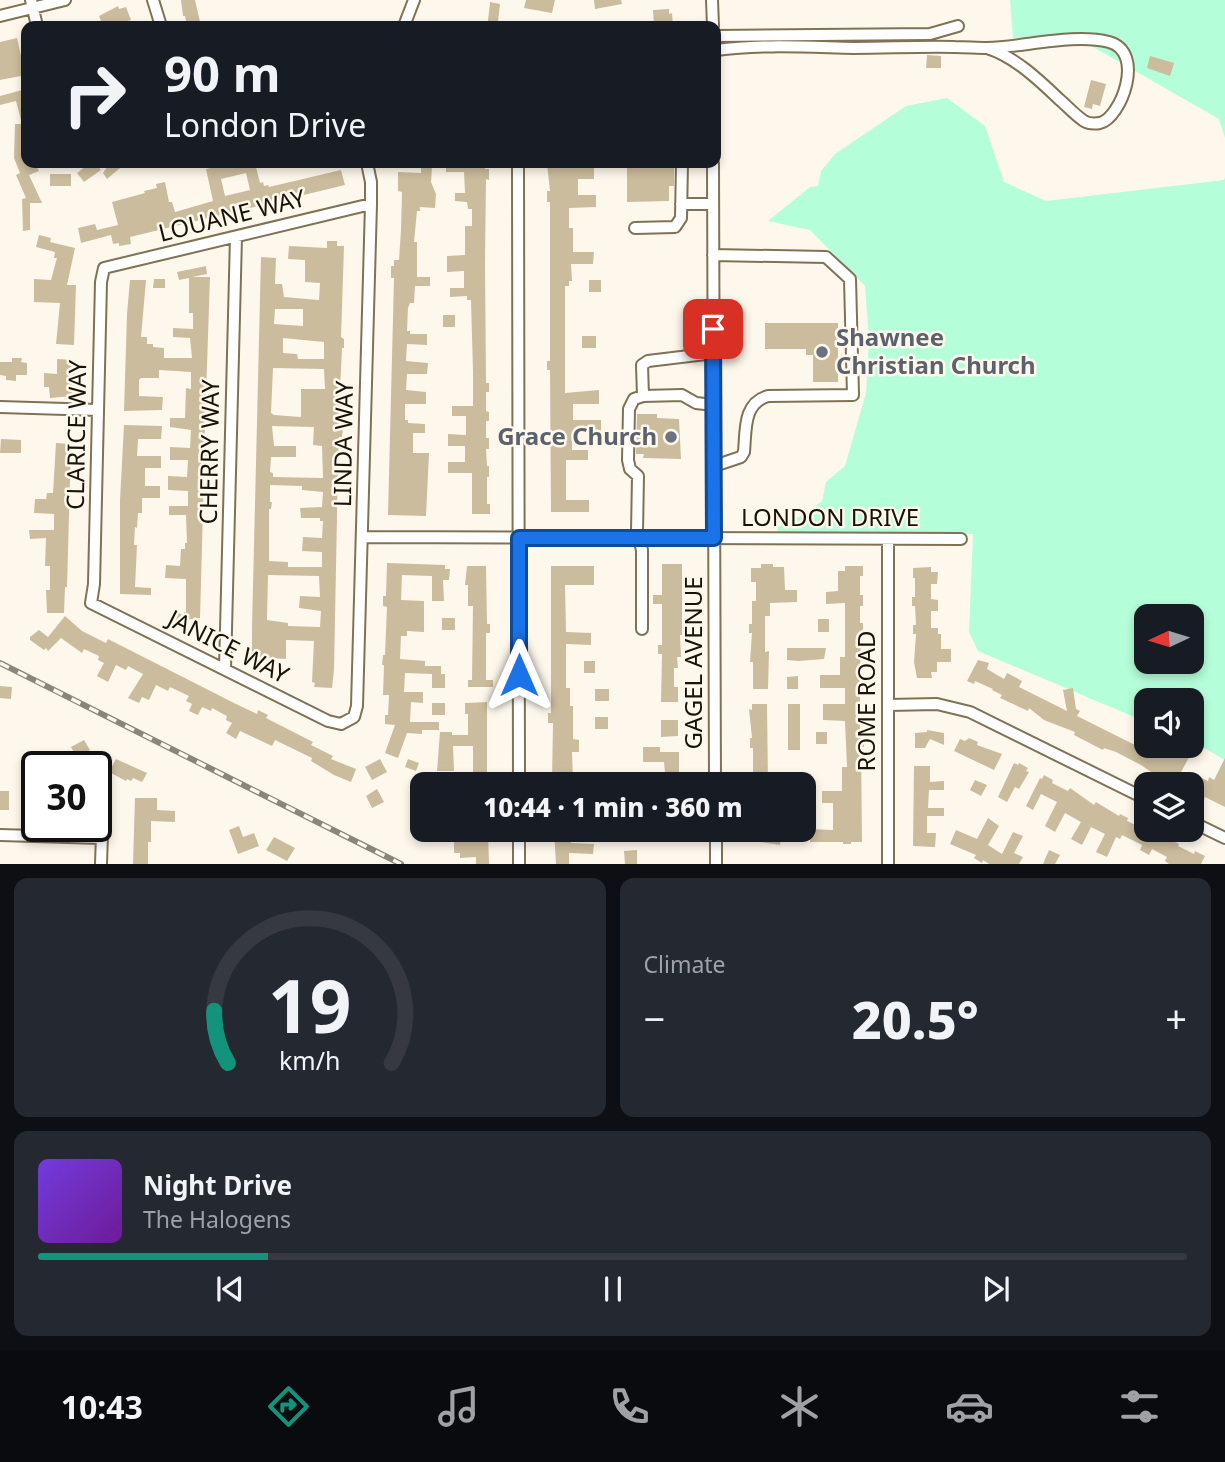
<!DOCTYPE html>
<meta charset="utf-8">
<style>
body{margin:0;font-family:"Noto Sans",sans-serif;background:#242831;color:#f1f3f6;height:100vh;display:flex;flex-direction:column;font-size:26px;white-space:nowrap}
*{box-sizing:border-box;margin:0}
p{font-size:23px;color:#9ea1a6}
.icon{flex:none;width:38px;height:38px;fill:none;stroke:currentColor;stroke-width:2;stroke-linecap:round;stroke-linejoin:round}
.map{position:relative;height:864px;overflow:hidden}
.sheet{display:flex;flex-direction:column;gap:14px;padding:14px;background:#0d0f14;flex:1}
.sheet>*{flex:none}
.banner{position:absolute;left:21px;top:21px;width:700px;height:147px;border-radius:14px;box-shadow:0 4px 10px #0003;background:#171b24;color:#f1f3f6;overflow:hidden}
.needle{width:46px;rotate:266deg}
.fabs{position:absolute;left:1134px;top:604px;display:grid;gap:14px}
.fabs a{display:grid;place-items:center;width:70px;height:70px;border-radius:14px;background:#171b24;box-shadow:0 4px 10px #0003;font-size:35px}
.speed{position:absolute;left:21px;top:751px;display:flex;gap:14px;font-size:35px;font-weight:700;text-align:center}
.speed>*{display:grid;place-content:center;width:91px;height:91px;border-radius:50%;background:#171b24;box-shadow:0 4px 10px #0003;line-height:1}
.speed .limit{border:4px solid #111;border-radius:10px;background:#fff;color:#111}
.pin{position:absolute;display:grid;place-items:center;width:60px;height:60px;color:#fff;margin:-30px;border-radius:14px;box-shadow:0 4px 10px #0006}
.me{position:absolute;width:77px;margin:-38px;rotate:0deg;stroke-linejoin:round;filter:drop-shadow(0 0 5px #0008)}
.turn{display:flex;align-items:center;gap:24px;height:147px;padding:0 28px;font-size:32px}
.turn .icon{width:91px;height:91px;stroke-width:2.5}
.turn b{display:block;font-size:49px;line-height:60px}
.big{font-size:52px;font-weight:800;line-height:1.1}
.sheet .card{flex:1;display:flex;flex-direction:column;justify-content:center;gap:10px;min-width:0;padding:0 24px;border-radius:14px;background:#242831}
.sheet .dial{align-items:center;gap:0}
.dial svg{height:182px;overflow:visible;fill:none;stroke:#363941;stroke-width:7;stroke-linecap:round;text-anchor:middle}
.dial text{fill:#f1f3f6;stroke:none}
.song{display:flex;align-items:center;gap:21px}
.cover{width:84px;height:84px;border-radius:10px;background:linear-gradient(135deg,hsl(260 70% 55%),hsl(280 70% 35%))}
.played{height:7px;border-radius:4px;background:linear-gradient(90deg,#13937b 20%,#363941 20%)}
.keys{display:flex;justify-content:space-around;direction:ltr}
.heat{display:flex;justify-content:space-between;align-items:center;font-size:38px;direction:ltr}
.sheet .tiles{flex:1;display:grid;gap:14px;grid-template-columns:1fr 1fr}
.card:last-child{grid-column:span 2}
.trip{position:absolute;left:410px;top:772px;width:406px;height:70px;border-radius:14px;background:#171b24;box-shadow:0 4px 10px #0003;font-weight:800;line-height:70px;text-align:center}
.dock{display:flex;height:112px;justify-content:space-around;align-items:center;background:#090b0e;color:#9ea1a6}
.dock .icon{width:49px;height:49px}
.dock .active{color:#13937b}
.dock b{font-size:32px;color:#f1f3f6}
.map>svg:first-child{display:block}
.green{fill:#b4fed9;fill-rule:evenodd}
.building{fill:#cbbc9d;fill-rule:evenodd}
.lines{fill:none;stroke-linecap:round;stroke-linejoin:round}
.minor-casing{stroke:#7f7255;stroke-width:14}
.minor{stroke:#fff;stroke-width:10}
.rail-casing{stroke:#8b857a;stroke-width:6}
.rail{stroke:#fef8ec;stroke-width:3.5;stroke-dasharray:10;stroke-linecap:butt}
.route-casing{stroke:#114b97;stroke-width:18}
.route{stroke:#1a73e8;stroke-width:12}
.worship-dot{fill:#6b7280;stroke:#fef8ec;stroke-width:2.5}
.labels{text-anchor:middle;stroke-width:5;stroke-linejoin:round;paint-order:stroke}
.street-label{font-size:24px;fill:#181308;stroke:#fef8ec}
.worship-label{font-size:24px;font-weight:bold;fill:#5b616d;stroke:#fef8ec;text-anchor:start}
</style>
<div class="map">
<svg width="1225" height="864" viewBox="0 0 1225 864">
<rect width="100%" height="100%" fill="#fef8ec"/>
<path class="green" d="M1010,0H1225V138L1219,119L1072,35L1013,38Z
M947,98L985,126L1004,182L1046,201L1224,180L1225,177V760L1192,741V700H1146V722L978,651L969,632L973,534L819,532L778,534V527L805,514L822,501L826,482L845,466L866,393L869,340L865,286L810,230L768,221L810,187L818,186L821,171L835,154L906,106ZM1146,616H1192V662H1146Z"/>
<path class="building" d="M181,0H195L201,26H189L188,21H186L185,16H183Z
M526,0H555L552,13L524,8Z
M594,0H621L622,4L595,9Z
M490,2L500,4L498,22L488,21Z
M118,6L119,9L126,7L131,20L114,26H103L99,16Z
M669,9V14L672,13L673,26H654L653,10Z
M17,38L23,65L26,64V75L0,80V42Z
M927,55L941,56V68H926Z
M1150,56L1174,63L1170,76L1147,68Z
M1091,80L1106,84L1100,106L1093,104L1092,109L1084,107Z
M26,89V163H35L39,171L29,175L42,203H30V230L23,231L22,199L26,198L16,175L20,173L14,158L15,124H22L16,101L0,105V96Z
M90,163H95L101,170L84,182L77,173Z
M110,163H126L107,179L103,173Z
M235,163H255L260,183L263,182L264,186L268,185L269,187L341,170L345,185L130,237L131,244L119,246V243L113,244L111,235L81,243L78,228L95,224L97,230L118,225L112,202L145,193L144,191L157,188L156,184L165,182L169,202H172L175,212L213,201L206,169ZM246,173L250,190L225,196L221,179Z
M446,163H485V169H489V180L486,179L485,263L486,383H489V392H486V411L489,412V421H486V438H489V449H486L487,466H489V477H487V504H490V514H472V473H448V462H465V446H448V434L466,435V416H452V406H473V372L471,300H467V296L450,297V288H464V271L447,272V256L465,255V226H472V209H468L467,202L455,201V193H465L464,172H446Z
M577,163V167H594V179H578V195H596V207L569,208V228H573V252H594L593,264H571L572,281H569V286H565V393L599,390V404H573V420H601V433H572V450H588V460H566V500H589V512H551L550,370H547V361H550V202H547V191H550L547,164Z
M627,163H674V186H669V201L627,202Z
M421,167H432L431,182L436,194L435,208L420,207V211H417L414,242H417V277H430V286H415L414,303H410L408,308L407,331H410V334H427V345L407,344L406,361L428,363L427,374H407L406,390L426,392V404H405V420H408V423L425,424V433H413V453H429L426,516L388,515L394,278H391V266H394V260H399L401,230L402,192L398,191V172L421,173Z
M50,174H71V186H50Z
M39,235L51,238L50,242L75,248L67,285H76L74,345L56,344L60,303L34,302V279L51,280L57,258H54L55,252L36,247Z
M327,241H337V246H344L341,337L344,339V348H342L340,390L342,407H339V427H343L342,437H339L338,465L334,670L332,688L314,687L315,683L312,682L314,641L286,640V659L252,657V627L261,257L276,258L275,284H282L284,297L319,300L320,283L305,282V260L288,259L289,246L327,248ZM275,309H303V326L274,324ZM283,338L324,342V359H298L297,354L283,353ZM273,368L324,369L325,389H301V417L274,415L271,413ZM272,426L314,427L313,445L322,446L323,478L273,477V473L270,472L271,457H296V446H274ZM270,485L302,486V490L323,492L322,507L300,508L301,518H320V521H323L322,538L303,537L302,551L322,552V567H288V562L269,561V509H271L272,502H270ZM268,575L319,576L320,597L300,596L299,608L321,611L320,627L288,626V623L267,620Z
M206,266L207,274L192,277H210L204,455L209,456L208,466H205L204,473L200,618L183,620L184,612H186V579L165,578L166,565L180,566L181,549H185V543H187L186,515H169V506H188V491L168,490V476L187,477L188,460H170V447L190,448L191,430L170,427V418H185L186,388L191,389V372L159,370V378H141L139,380V396L163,397L162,410L124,411L127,314L130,280H146L141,337H147V344H153V347L164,348V358H192L190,338L173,337V328L193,329V313H189V278L179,280L177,272Z
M154,279H165V288H153Z
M589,280H601V292H589Z
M443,315H455V327H443Z
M765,323H838V382H813V355H806V349H765Z
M582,336H596V348H582Z
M12,358H22L21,362L27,363V375H16V381L6,380V376L0,375V362H12Z
M57,359L74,360L76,387H74L73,396L50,398L49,387H44V373L57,374Z
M637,414H657V418L679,419L681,459L643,458L644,454H636Z
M124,425L162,426L161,439H138L137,456H161V468H145V486H160V498H142V513H138L137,528L135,527L134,545H137L135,587L151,588V595L120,594V500Z
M1,439L21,440V453H0Z
M56,443L71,444L67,587H65L64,613H47L46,590H50V566H45L46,538L30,539L29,530H54V514L34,513L35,499H46L47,493H53Z
M387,563L445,565V569H450L449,580H443L444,601H432V576L402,575L401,600L424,601V632L407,631V636H401L400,659L425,661V666H441V674H445V688H432V674L405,673L404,692H423V703L411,702L410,722H439V730H422V734L407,733L398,758L385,753L395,725L385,724V715H388L389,695H383L384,665H382L383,655H385L387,607L383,606V596H386Z
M662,564H682V635H680L681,657H677L678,668H674V687H678V702H661L662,654H658V645H662V604H653V595H662Z
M761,564H773V567H784L785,590H797V602L770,603V616H765V652L769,651L768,689H753V662H750L752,633H749V624H752V601H756V582H751V568H761Z
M467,566H486L487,624H490V633H486V680H493V687H468V680H472L473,606H468V585H465Z
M551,566H594V585H565L566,632L591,633V645L566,644V688H570V706H573V739L579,740V752H572L573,779L552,780L553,723H548V713H551Z
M845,566H863V576H860V595H863V606H860V623H863V634H861L860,680H863V690H860V708H864V718H860V736H864V747H861L862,842H851V844H843V842H810V829L833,830V803H822V791H842V767H847L845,721L823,720V704H845V688H820V675H840V657H845V603L826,604V592L838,591V571H845Z
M931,567V572H938L937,584H931V599L938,600V611H931V628H938V634H941V649H951V662H937V672H931L932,678H917L914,662L916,634H913V625H916L915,606H912V597H915V578H913V568Z
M173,611L183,615L179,624L169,620Z
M65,616L82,631L106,643L108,639L234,703L257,714L258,710L268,715L266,718L313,742L311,745L333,756L331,759L356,769L351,782L334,775L311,761L312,758L275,740L272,746L240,731L236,739L226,733L232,723L226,720L227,716L212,708L211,711L202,707L198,715L189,711L192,704L186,701L189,696L170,687L168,691L156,685L149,700L142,697L139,703L128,698L143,674L128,666L126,670L116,665L108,682L97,676L104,663L98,660L99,656L84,649L82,653L61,638L48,651L46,648L44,650L30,640V637L39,630L48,637Z
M442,618H455V630H442Z
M818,619H829V632H818Z
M787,648H826L824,659L799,661L787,660Z
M978,660L989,663L987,669L1004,679L1007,673L1022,681L1019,687L1067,711L1063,690L1073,688L1076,709L1080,711L1077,716L1161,758L1167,746H1184L1189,748L1193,750L1180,774L1192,773L1208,781L1209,777L1214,780L1225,758V807L1205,797L1204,800L1196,796L1197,793L1192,790L1196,784H1172L1174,781L1155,772L1154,774L1141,765L1116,752L1104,748L1103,750L1074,735L1075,732L1044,720L1029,708L1028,711L1000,698L1002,695L992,690L993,689L975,681L974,684L967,681Z
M584,661H595V673H584Z
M798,676V689H787V677Z
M0,686L12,687L11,699L0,698Z
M595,689H609V701H595Z
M487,702V782H473V746H453L454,771H437L440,732H452V735H468V714H465V703Z
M432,703H445V715H432Z
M752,704H767L768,783L750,782V773H753V748H750V738H752L749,709L752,710Z
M788,704H800V750H788Z
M595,717H608V729H595Z
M661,720H678V736L661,737Z
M927,730L944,733V745L930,739L925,748H915V733L927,732Z
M816,732H827V744H816Z
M969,738L978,742L977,745L1002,754L994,770L954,751L960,739L965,741Z
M84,740L90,750L77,758L71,747Z
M643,747H660V752H679V773H676V784H666L664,762H643Z
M116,759L147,773L142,782L133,778L131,781L127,779L126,781L109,772Z
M380,759L387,772L372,780L365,767Z
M408,759L419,763L416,771L405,767Z
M1014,763L1018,765L1019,763L1028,768L1026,771L1029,772L1019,789L1015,787L1007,802L998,797Z
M914,766H930V782L944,781V790H929L928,808H944V816H927V833H936L935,847L913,846Z
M583,775H595V784H583Z
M1044,775L1053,780L1052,783L1068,791L1070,788L1094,805L1096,802L1119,816L1120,814L1128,818L1127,821L1144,829L1146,826V830H1152L1155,831L1154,833L1170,842L1171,840L1179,844L1178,846L1194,854L1195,851L1205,856L1201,864H1169L1165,861L1167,857L1152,849L1149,855L1140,850L1142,845L1122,835L1120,839L1116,837L1107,857L1096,852L1105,834L1091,827L1082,845L1071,839L1081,822L1065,813L1055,832L1045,826L1057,802L1041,794L1033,810L1026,806L1040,778L1042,779Z
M975,780L987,785L981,796L970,790Z
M377,789L384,802L372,808L366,796Z
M0,791H9V810H0Z
M135,798H157V810L175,811V822L151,821V842H148V864H133Z
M988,818L999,826L988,845L1002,854L1013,832L1023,836L1014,853L1023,857L1019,864H989L983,860L982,863L974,858L976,855L950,844L956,830L977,839Z
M239,826L243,837L254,833L259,846L238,854L229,830Z
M473,830H488L489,864H476V857L460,858V853H454V833H473Z
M554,830H571V843L594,844L593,854L569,853V864H556Z
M664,830H678V842H664Z
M760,830H791V840H781L780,845L760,842Z
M274,837L295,848L287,861L266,850Z
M637,850V864H625L624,851Z
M1049,850L1060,855L1055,864H1043Z"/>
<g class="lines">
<defs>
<path id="minor" d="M31,0L37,26
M153,0L161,26
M712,0L713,26
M0,16L65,0
M404,26L414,0
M716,36L930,34L958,26
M716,50C762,44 808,47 854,48C888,48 922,46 955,47C966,47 977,48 987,48C1024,47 1074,33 1109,42C1146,52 1121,118 1100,123C1094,124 1089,124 1084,121C1075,115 1068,107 1060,100C1040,81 1014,56 987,48
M367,163L371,182V204L357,706L354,717L341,724L328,721L91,603L94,584L101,282L104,268L371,204
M518,163L519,784
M713,163L715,784
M681,204H713
M635,228L675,227L681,218L682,163
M713,255L826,257L850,279L853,395L768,396C743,403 746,430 744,452L741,457L714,466
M643,396L642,365L648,361L714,353
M0,407L98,410
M362,537L961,539
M888,539V864
M642,629V550L637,532L638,476L630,469L628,460L629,409L634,399L643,396L682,395L696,403L714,405
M225,669L236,237
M888,705L937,704L970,712L1146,799
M1192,822L1225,838
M519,830V864
M716,830V864
M0,835L102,838
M101,864L103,805"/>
</defs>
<use href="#minor" class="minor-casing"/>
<use href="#minor" class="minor"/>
<defs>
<path id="rail" d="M0,663L401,864"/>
</defs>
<use href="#rail" class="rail-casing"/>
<use href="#rail" class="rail"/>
</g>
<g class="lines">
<defs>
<path id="route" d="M519,675V538H714L713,329"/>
</defs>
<use href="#route" class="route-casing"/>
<use href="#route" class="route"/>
</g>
<g class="worship-dot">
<circle cx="822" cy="352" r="7"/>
<circle cx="671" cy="437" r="7"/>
</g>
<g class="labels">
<g class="street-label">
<text transform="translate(232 216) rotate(-14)" y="8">LOUANE WAY</text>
<text transform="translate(77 435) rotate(-89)" y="8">CLARICE WAY</text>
<text transform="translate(344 444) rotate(-89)" y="8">LINDA WAY</text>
<text transform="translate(210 452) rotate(-89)" y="8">CHERRY WAY</text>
<text x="830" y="526">LONDON DRIVE</text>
<text transform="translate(228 647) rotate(27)" y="8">JANICE WAY</text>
<text transform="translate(694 663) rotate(-90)" y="8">GAGEL AVENUE</text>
<text transform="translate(867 701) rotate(-90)" y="8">ROME ROAD</text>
</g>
<g class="worship-label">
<text x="836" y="346">Shawnee<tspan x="836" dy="28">Christian Church</tspan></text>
<text x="657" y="445" text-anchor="end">Grace Church</text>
</g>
</g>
</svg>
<div class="fabs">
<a><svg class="needle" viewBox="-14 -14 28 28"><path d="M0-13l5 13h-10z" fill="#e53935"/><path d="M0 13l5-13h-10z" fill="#9ea1a6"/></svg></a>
<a><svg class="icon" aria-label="sound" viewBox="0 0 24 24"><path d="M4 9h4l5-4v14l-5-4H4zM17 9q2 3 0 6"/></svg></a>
<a><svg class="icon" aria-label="layers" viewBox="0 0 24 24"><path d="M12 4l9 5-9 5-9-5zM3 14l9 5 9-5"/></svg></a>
</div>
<div class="speed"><div class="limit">30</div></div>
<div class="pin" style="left:713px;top:329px;background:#d93025"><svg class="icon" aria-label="arrive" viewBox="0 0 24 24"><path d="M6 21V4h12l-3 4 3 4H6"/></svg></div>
<svg class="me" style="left:519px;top:675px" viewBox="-20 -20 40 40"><path d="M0-17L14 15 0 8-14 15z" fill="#1a73e8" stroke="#fff" stroke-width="4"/></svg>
<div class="trip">10:44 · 1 min · 360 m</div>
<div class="banner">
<div class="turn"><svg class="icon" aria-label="right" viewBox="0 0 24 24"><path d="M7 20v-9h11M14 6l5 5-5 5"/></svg><div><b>90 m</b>London Drive</div></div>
</div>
</div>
<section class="sheet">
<div class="tiles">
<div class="card dial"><svg viewBox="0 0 100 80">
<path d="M14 69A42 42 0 1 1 86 69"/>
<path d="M14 69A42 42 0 0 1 8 46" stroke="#13937b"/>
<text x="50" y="56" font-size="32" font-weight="700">19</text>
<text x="50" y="72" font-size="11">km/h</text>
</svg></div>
<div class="card"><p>Climate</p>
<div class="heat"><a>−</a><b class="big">20.5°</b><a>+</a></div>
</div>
<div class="card">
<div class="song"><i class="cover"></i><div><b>Night Drive</b><p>The Halogens</p></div></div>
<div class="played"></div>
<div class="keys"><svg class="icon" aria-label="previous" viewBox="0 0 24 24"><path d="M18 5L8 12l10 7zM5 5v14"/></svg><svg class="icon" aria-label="pause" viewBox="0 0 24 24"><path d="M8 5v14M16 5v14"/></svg><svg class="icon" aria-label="next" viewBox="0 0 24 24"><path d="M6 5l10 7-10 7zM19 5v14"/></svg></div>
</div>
</div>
</section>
<nav class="dock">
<b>10:43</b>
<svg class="icon active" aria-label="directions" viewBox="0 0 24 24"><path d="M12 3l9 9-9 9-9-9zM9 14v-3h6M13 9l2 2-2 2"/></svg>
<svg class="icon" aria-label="music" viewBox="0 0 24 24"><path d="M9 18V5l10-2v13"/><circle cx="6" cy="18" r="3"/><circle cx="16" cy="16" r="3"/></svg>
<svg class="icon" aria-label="phone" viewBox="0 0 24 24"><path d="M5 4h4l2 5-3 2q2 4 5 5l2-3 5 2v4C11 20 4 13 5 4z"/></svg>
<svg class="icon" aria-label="climate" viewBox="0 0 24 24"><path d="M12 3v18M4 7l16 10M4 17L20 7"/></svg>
<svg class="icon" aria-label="car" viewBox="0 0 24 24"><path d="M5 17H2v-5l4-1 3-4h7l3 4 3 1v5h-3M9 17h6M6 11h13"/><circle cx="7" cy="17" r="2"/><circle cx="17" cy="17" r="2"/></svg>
<svg class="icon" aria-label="filters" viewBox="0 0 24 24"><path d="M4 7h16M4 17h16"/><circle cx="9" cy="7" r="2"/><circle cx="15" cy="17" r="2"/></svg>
</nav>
